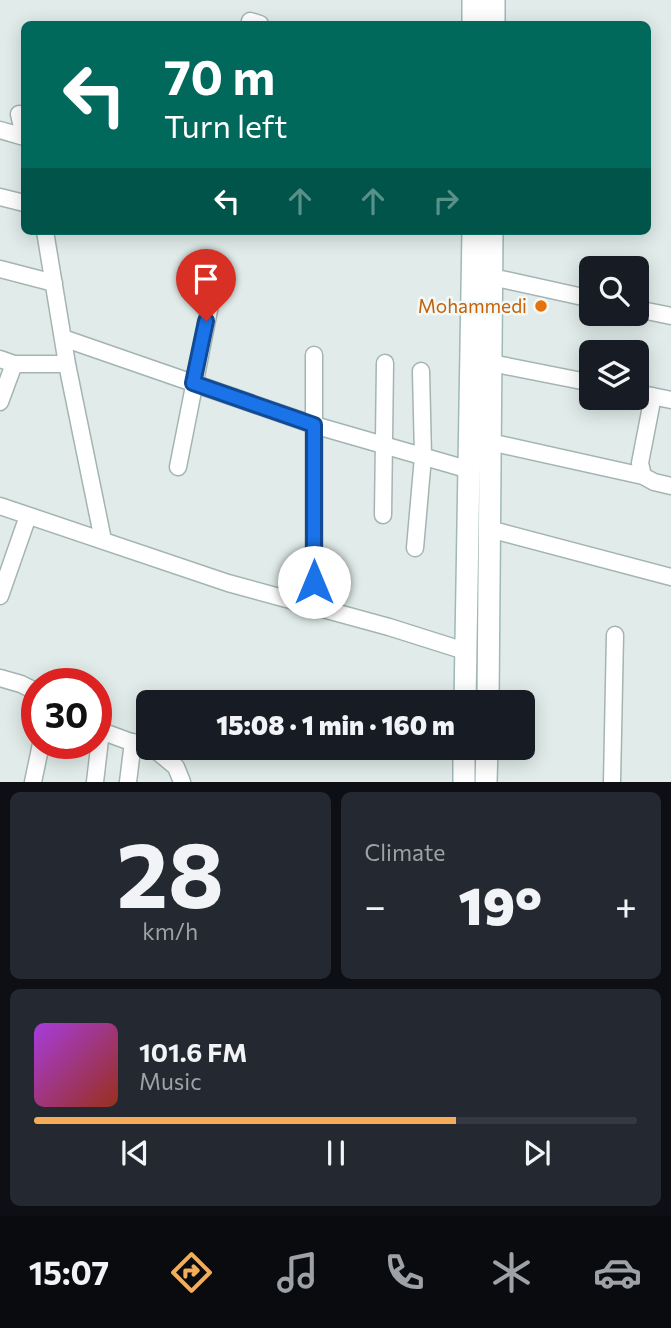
<!DOCTYPE html>
<meta charset="utf-8">
<style>
body{margin:0;font-family:Commissioner,sans-serif;background:#242831;color:#f1f3f6;height:100vh;display:flex;flex-direction:column;font-size:26px;white-space:nowrap}
*{box-sizing:border-box;margin:0}
p{font-size:23px;color:#9ea1a6}
.icon{flex:none;width:38px;height:38px;fill:none;stroke:currentColor;stroke-width:2;stroke-linecap:round;stroke-linejoin:round}
.map{position:relative;height:782px;overflow:hidden}
.details{display:flex;flex-direction:column;gap:10px;padding:10px;background:#0d0f14;flex:1}
.details>*{flex:none}
.top-card{position:absolute;left:21px;top:21px;width:630px;height:214px;border-radius:10px;box-shadow:0 4px 18px #0003;background:#00695c;color:#fff;overflow:hidden}
.controls{position:absolute;left:579px;top:256px;display:grid;gap:14px}
.controls a{display:grid;place-items:center;width:70px;height:70px;border-radius:10px;background:#171b24;box-shadow:0 4px 18px #0003;font-size:35px}
.speed{position:absolute;left:21px;top:668px;display:flex;gap:14px;font-size:35px;font-weight:700;text-align:center}
.speed>*{display:grid;place-content:center;width:91px;height:91px;border-radius:50%;background:#171b24;box-shadow:0 4px 18px #0003;line-height:1}
.speed .limit{border:10px solid #d22;background:#fff;color:#111}
.pin{position:absolute;display:grid;place-items:center;width:60px;height:60px;color:#fff;margin:-72px -30px;border-radius:50% 50% 50% 0;rotate:-45deg;box-shadow:0 0 7px #0007}
.pin .icon{rotate:45deg}
.me{position:absolute;width:77px;margin:-38px;rotate:0deg;stroke-linejoin:round;filter:drop-shadow(0 0 5px #0008)}
.turn{display:flex;align-items:center;gap:24px;height:147px;padding:0 28px;font-size:32px}
.turn .icon{width:91px;height:91px;stroke-width:2.5}
.turn b{display:block;font-size:49px;line-height:60px}
.lanes{display:flex;align-items:center;height:66px;padding:0 28px;background:#0003;justify-content:center;gap:35px;direction:ltr}
.lanes .off{opacity:.35}
.big{font-size:52px;font-weight:800;line-height:1.1}
.details .card{flex:1;display:flex;flex-direction:column;justify-content:center;gap:10px;min-width:0;padding:0 24px;border-radius:10px;background:#242831}
.details .dial{align-items:center;gap:0}
.dial b{font-size:91px;line-height:1}
.song{display:flex;align-items:center;gap:21px}
.cover{width:84px;height:84px;border-radius:10px;background:linear-gradient(135deg,hsl(280 70% 55%),hsl(10 70% 35%))}
.played{height:7px;border-radius:4px;background:linear-gradient(90deg,#f4ac58 70%,#363941 70%)}
.keys{display:flex;justify-content:space-around;direction:ltr}
.heat{display:flex;justify-content:space-between;align-items:center;font-size:38px;direction:ltr}
.details .tiles{flex:1;display:grid;gap:10px;grid-template-columns:1fr 1fr}
.card:last-child{grid-column:span 2}
.trip{position:absolute;left:136px;top:690px;width:399px;height:70px;border-radius:10px;background:#171b24;box-shadow:0 4px 18px #0003;font-weight:800;line-height:70px;text-align:center}
.dock{display:flex;height:112px;justify-content:space-around;align-items:center;background:#090b0e;color:#9ea1a6}
.dock .icon{width:49px;height:49px}
.dock .on{color:#f4ac58}
.dock b{font-size:32px;color:#f1f3f6}
.map>svg:first-child{display:block}
.lines{fill:none;stroke-linecap:round;stroke-linejoin:round}
.street-casing{stroke:#a4b4b3;stroke-width:19}
.secondary-casing{stroke:#a0b8b6;stroke-width:24}
.street{stroke:#fff;stroke-width:16}
.secondary{stroke:#fff;stroke-width:21}
.route-casing{stroke:#114b97;stroke-width:18}
.route{stroke:#1a73e8;stroke-width:12}
.food-dot{fill:#e8710a;stroke:#f2f9f7;stroke-width:2.5}
.labels{text-anchor:middle;stroke-width:5;stroke-linejoin:round;paint-order:stroke}
.food-label{font-size:19px;fill:#c56008;stroke:#f2f9f7;text-anchor:end}
</style>
<div class="map">
<svg width="671" height="782" viewBox="0 0 671 782">
<rect width="100%" height="100%" fill="#e1ecea"/>
<g class="lines">
<defs>
<path id="street" d="M250,21L260,24
M19,114L24,136
M0,130L24,137
M0,197L24,203
M45,231L67,364L103,540
M0,269L54,283
M492,277L592,299
M637,309L671,316
M63,338L314,425L470,470
M0,359L14,364H67
M491,363L592,383
M637,393L671,400
M653,396L640,463L643,476L654,482L671,486
M0,402L14,364
M490,442L643,476
M178,467L211,300
M0,506L228,583L389,627L465,651
M383,515L385,363
M489,529L671,577
M415,548L423,457L421,371
M0,596L28,516
M314,608V355
M0,678L21,684L37,692
M101,731L158,752L176,767L182,782
M33,782L41,744
M95,782L101,731L96,727
M128,782L133,742
M612,782L615,635"/>
<path id="secondary" d="M473,24V0
M494,24V0
M465,702L473,231
M488,702L492,231
M464,782V747
M486,782L487,747"/>
</defs>
<use href="#street" class="street-casing"/>
<use href="#secondary" class="secondary-casing"/>
<use href="#street" class="street"/>
<use href="#secondary" class="secondary"/>
</g>
<g class="lines">
<defs>
<path id="route" d="M206,321L193,383L314,425V582"/>
</defs>
<use href="#route" class="route-casing"/>
<use href="#route" class="route"/>
</g>
<circle class="food-dot" cx="541" cy="306" r="7"/>
<g class="labels">
<g class="food-label">
<text x="527" y="313">Mohammedi</text>
</g>
</g>
</svg>
<div class="controls">
<a><svg class="icon" aria-label="search" viewBox="0 0 24 24"><circle cx="10" cy="10" r="6"/><path d="M15 15l6 6"/></svg></a>
<a><svg class="icon" aria-label="layers" viewBox="0 0 24 24"><path d="M12 4l9 5-9 5-9-5zM3 14l9 5 9-5"/></svg></a>
</div>
<div class="speed"><div class="limit">30</div></div>
<div class="pin" style="left:206px;top:321px;background:#d93025"><svg class="icon" aria-label="arrive" viewBox="0 0 24 24"><path d="M6 21V4h12l-3 4 3 4H6"/></svg></div>
<svg class="me" style="left:314px;top:582px" viewBox="-20 -20 40 40"><circle r="19" fill="#fff"/><path d="M0-13L10 11 0 6-10 11z" fill="#1a73e8"/></svg>
<div class="trip">15:08 · 1 min · 160 m</div>
<div class="top-card">
<div class="turn"><svg class="icon" aria-label="left" viewBox="0 0 24 24"><path d="M17 20v-9H6M10 6l-5 5 5 5"/></svg><div><b>70 m</b>Turn left</div></div>
<div class="lanes"><svg class="icon" aria-label="left" viewBox="0 0 24 24"><path d="M17 20v-9H6M10 6l-5 5 5 5"/></svg><svg class="icon off" aria-label="ahead" viewBox="0 0 24 24"><path d="M12 20V5M6 11l6-6 6 6"/></svg><svg class="icon off" aria-label="ahead" viewBox="0 0 24 24"><path d="M12 20V5M6 11l6-6 6 6"/></svg><svg class="icon off" aria-label="right" viewBox="0 0 24 24"><path d="M7 20v-9h11M14 6l5 5-5 5"/></svg></div>
</div>
</div>
<section class="details">
<div class="tiles">
<div class="card dial"><b>28</b><p>km/h</p></div>
<div class="card"><p>Climate</p>
<div class="heat"><a>−</a><b class="big">19°</b><a>+</a></div>
</div>
<div class="card">
<div class="song"><i class="cover"></i><div><b>101.6 FM</b><p>Music</p></div></div>
<div class="played"></div>
<div class="keys"><svg class="icon" aria-label="previous" viewBox="0 0 24 24"><path d="M18 5L8 12l10 7zM5 5v14"/></svg><svg class="icon" aria-label="pause" viewBox="0 0 24 24"><path d="M8 5v14M16 5v14"/></svg><svg class="icon" aria-label="next" viewBox="0 0 24 24"><path d="M6 5l10 7-10 7zM19 5v14"/></svg></div>
</div>
</div>
</section>
<nav class="dock">
<b>15:07</b>
<svg class="icon on" aria-label="directions" viewBox="0 0 24 24"><path d="M12 3l9 9-9 9-9-9zM9 14v-3h6M13 9l2 2-2 2"/></svg>
<svg class="icon" aria-label="music" viewBox="0 0 24 24"><path d="M9 18V5l10-2v13"/><circle cx="6" cy="18" r="3"/><circle cx="16" cy="16" r="3"/></svg>
<svg class="icon" aria-label="phone" viewBox="0 0 24 24"><path d="M5 4h4l2 5-3 2q2 4 5 5l2-3 5 2v4C11 20 4 13 5 4z"/></svg>
<svg class="icon" aria-label="climate" viewBox="0 0 24 24"><path d="M12 3v18M4 7l16 10M4 17L20 7"/></svg>
<svg class="icon" aria-label="car" viewBox="0 0 24 24"><path d="M5 17H2v-5l4-1 3-4h7l3 4 3 1v5h-3M9 17h6M6 11h13"/><circle cx="7" cy="17" r="2"/><circle cx="17" cy="17" r="2"/></svg>
</nav>
